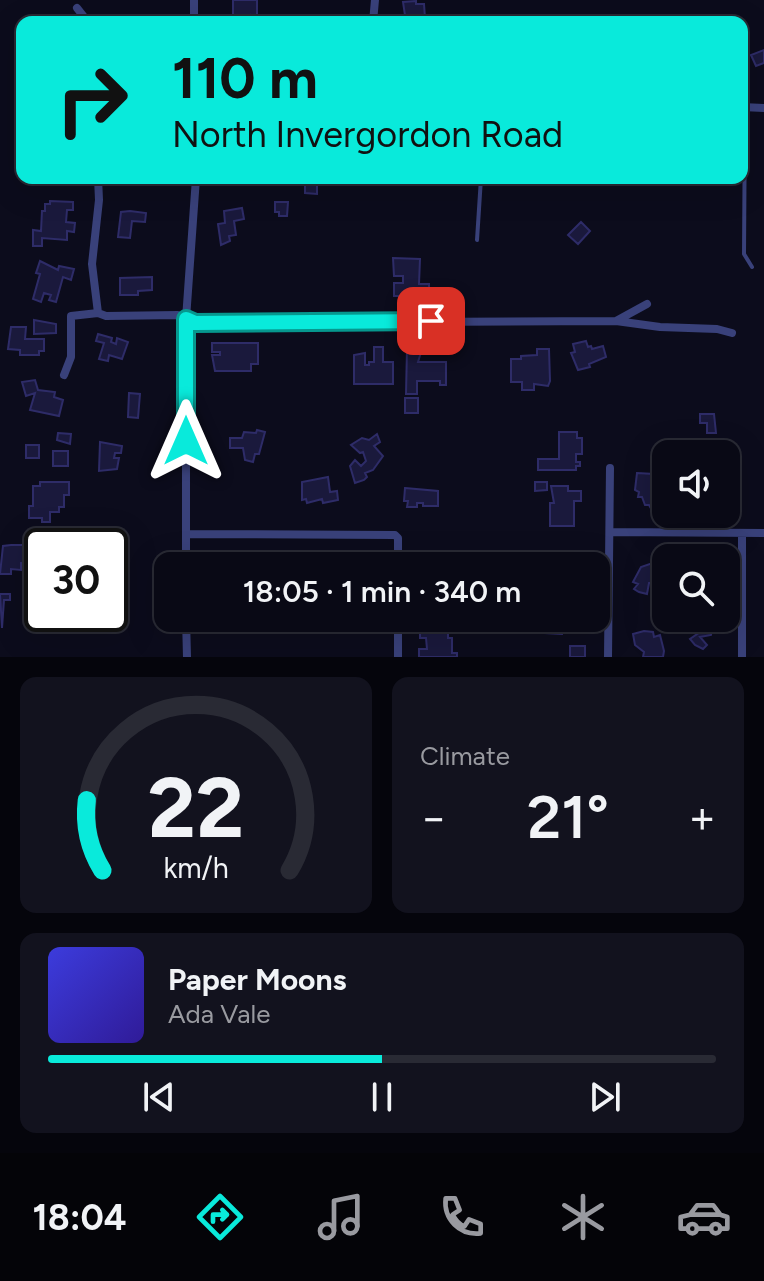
<!DOCTYPE html>
<meta charset="utf-8">
<style>
body{margin:0;font-family:Figtree,sans-serif;background:#12121e;color:#f1f3f6;height:100vh;display:flex;flex-direction:column;font-size:30px;white-space:nowrap}
*{box-sizing:border-box;margin:0}
p{font-size:26px;color:#999aa0}
.icon{flex:none;width:44px;height:44px;fill:none;stroke:currentColor;stroke-width:2;stroke-linecap:round;stroke-linejoin:round}
.map{position:relative;height:657px;overflow:hidden}
.details{display:flex;flex-direction:column;gap:20px;padding:20px;background:#05050c;flex:1}
.details>*{flex:none}
.guide{position:absolute;left:16px;top:16px;width:732px;height:168px;border-radius:16px;box-shadow:0 8px 32px #0002,0 0 0 2px #292a34;background:#09eadb;color:#111;overflow:hidden}
.controls{position:absolute;left:652px;top:440px;display:grid;gap:16px}
.controls a{display:grid;place-items:center;width:88px;height:88px;border-radius:16px;background:#090915;box-shadow:0 8px 32px #0002,0 0 0 2px #292a34;font-size:40px}
.speed{position:absolute;left:24px;top:528px;display:flex;gap:16px;font-size:40px;font-weight:700;text-align:center}
.speed>*{display:grid;place-content:center;width:104px;height:104px;border-radius:50%;background:#090915;box-shadow:0 8px 32px #0002,0 0 0 2px #292a34;line-height:1}
.speed .limit{border:4px solid #111;border-radius:12px;background:#fff;color:#111}
.pin{position:absolute;display:grid;place-items:center;width:68px;height:68px;color:#fff;margin:-34px;border-radius:16px;box-shadow:0 4px 12px #0006}
.me{position:absolute;width:88px;margin:-44px;rotate:0deg;stroke-linejoin:round;filter:drop-shadow(0 0 6px #0008)}
.turn{display:flex;align-items:center;gap:28px;height:168px;padding:0 24px;font-size:36px}
.turn .icon{width:104px;height:104px;stroke-width:2.5}
.turn b{display:block;font-size:56px;line-height:68px}
.big{font-size:60px;font-weight:600;line-height:1.1}
.details .widget{flex:1;display:flex;flex-direction:column;justify-content:center;gap:12px;min-width:0;padding:0 28px;border-radius:16px;background:#12121e}
.details .dial{align-items:center;gap:0}
.dial svg{height:208px;overflow:visible;fill:none;stroke:#292a34;stroke-width:7;stroke-linecap:round;text-anchor:middle}
.dial text{fill:#f1f3f6;stroke:none}
.song{display:flex;align-items:center;gap:24px}
.cover{width:96px;height:96px;border-radius:12px;background:linear-gradient(135deg,hsl(240 70% 55%),hsl(250 70% 35%))}
.played{height:8px;border-radius:4px;background:linear-gradient(90deg,#09eadb 50%,#292a34 50%)}
.keys{display:flex;justify-content:space-around;direction:ltr}
.heat{display:flex;justify-content:space-between;align-items:center;font-size:44px;direction:ltr}
.details .tiles{flex:1;display:grid;gap:20px;grid-template-columns:1fr 1fr}
.widget:last-child{grid-column:span 2}
.trip{position:absolute;left:154px;top:552px;width:456px;height:80px;border-radius:16px;background:#090915;box-shadow:0 8px 32px #0002,0 0 0 2px #292a34;font-weight:600;line-height:80px;text-align:center}
.menu{display:flex;height:128px;justify-content:space-around;align-items:center;background:#040408;color:#999aa0}
.menu .icon{width:56px;height:56px}
.menu .selected{color:#09eadb}
.menu b{font-size:36px;color:#f1f3f6}
.map>svg:first-child{display:block}
.building{fill:#1a193c;stroke:#2e2c68;stroke-width:2}
.lines{fill:none;stroke-linecap:round;stroke-linejoin:round}
.lane{stroke:#39417a;stroke-width:4}
.street{stroke:#39417a;stroke-width:8}
.route-casing{stroke:#06988e;stroke-width:20}
.route{stroke:#09eadb;stroke-width:14}
</style>
<div class="map">
<svg width="764" height="657" viewBox="0 0 764 657">
<rect width="100%" height="100%" fill="#0c0c1c"/>
<path class="building" d="M233,0H257V16L251,15V20L241,22H216V19L233,20Z
M416,1V4H424L425,18H416V22H406L403,2Z
M764,50V63L756,66L751,55Z
M46,178H73V185H53V179Z
M305,178H317V194L305,193Z
M50,201L73,202V210H67L66,222L75,223L74,232L67,231V240L42,238V246H33V230L41,231L42,211H45V204H50Z
M275,202H288L287,216H279V212H275Z
M242,208L244,219L234,221L236,235L229,236L230,241L221,245L218,224L225,223L224,211Z
M130,211L146,213L145,222L132,221L130,238L118,237L121,212Z
M581,222L590,231L578,244L568,235Z
M393,258L420,259L419,284H429V294L410,296V292H405V296H394V283H403V276H394Z
M40,261L58,270L59,266L74,269L71,280L63,277L56,302L49,300L51,295L44,293L41,302L33,299L40,274L36,273Z
M152,277V290L138,291V295H120V278Z
M34,320L56,324V333L34,334Z
M11,327H26L25,339H44V351H39V355H20V350L8,349Z
M98,334L112,338L111,342L116,344L117,338L128,342L122,359L109,355L108,361L99,359L104,343L96,341Z
M586,341L588,347L591,346L592,349L603,346L606,357L589,364L590,367L578,370L571,353L575,352L573,344Z
M212,343H258V364H251V371H215L212,355H220V352H212Z
M374,347H383V362H393V384H354V355L365,353V365H369V362H374Z
M407,349H422L418,362H446V385H440V381H417V394H406Z
M537,349H549L550,381L548,386L534,384V390H522V382H511V359H521V356L537,355Z
M35,380L38,390L55,392L54,397L63,400L59,416L30,410L35,393L26,396L22,382Z
M129,393L140,394L138,418L128,417Z
M405,398H418V413H405Z
M700,414H714L716,433H707V423H700Z
M257,430L265,432L259,454H255L253,462L245,460L243,448H230V438H242L244,432L256,433Z
M559,432H577V438H582V454H576V462H580V466H576V470H538V459H559Z
M58,433L71,434L70,444L57,440Z
M377,434L380,442L374,446L383,456L373,470L365,473L367,477L364,480L355,483L350,466L355,460L361,466L366,461L363,452L360,453L351,445L362,438L369,440Z
M100,442L122,446L121,453H115L114,458H119L117,469L99,471Z
M26,445H39V458H26Z
M53,451H68V466H53Z
M637,473L654,474L655,484L666,496V512L660,509L653,512L649,505H645L642,497H638L639,492L635,490Z
M328,477L330,492L337,491L338,500L323,503L322,499L307,503L306,499L302,500V482Z
M40,482H69V495H64V507H59V512H50V522H42V518H29V506H33V486H40Z
M535,482H547V490L535,491Z
M551,486H568V491H581V501H574V526H550V503H554Z
M405,488L438,491V506H423V503H417V507H407L408,501H404Z
M11,545H40V563H21V570L11,569V574H0L3,546Z
M547,551H568V557H563V566H517V562H537L538,557H547Z
M361,554H371V560H377V566H339V558H353V555L361,556Z
M657,556L689,558H666V566L655,583H649L647,594L639,592L634,589L638,584L633,582L641,567L653,563Z
M0,594H10V600H4L2,628Z
M546,618H582V629L563,628L562,634L545,633Z
M699,618H714L711,635L700,637L707,645L703,649L695,645L690,639L700,632L705,620Z
M443,629V632H448V638H452V653H457V657H419V649H427L426,638H420V630Z
M644,631L653,632L654,637L660,635L664,651L663,657H643L644,652L635,645L633,634Z
M570,646H585V657H570Z"/>
<g class="lines">
<path class="lane" d="M745,107L744,254L752,267
M477,240L481,178"/>
<path class="street" d="M77,8L88,22
M194,22V0
M373,22L375,0
M742,107L764,108
M98,313L92,264L99,200L98,178
M616,321L647,304
M64,375L71,357V316L98,313L106,316L178,315L195,323L616,321L660,327L717,329L732,333
M610,532L764,533
M186,534L395,535L398,538V566
M186,566V319L196,178
M186,618L187,657
M398,618V657
M608,657L610,468
M742,657V534"/>
</g>
<g class="lines">
<defs>
<path id="route" d="M186,441V319L195,323L431,321"/>
</defs>
<use href="#route" class="route-casing"/>
<use href="#route" class="route"/>
</g>
</svg>
<div class="controls">
<a><svg class="icon" aria-label="sound" viewBox="0 0 24 24"><path d="M4 9h4l5-4v14l-5-4H4zM17 9q2 3 0 6"/></svg></a>
<a><svg class="icon" aria-label="search" viewBox="0 0 24 24"><circle cx="10" cy="10" r="6"/><path d="M15 15l6 6"/></svg></a>
</div>
<div class="speed"><div class="limit">30</div></div>
<div class="pin" style="left:431px;top:321px;background:#d93025"><svg class="icon" aria-label="arrive" viewBox="0 0 24 24"><path d="M6 21V4h12l-3 4 3 4H6"/></svg></div>
<svg class="me" style="left:186px;top:441px" viewBox="-20 -20 40 40"><path d="M0-17L14 15 0 8-14 15z" fill="#09eadb" stroke="#fff" stroke-width="4"/></svg>
<div class="trip">18:05 · 1 min · 340 m</div>
<div class="guide">
<div class="turn"><svg class="icon" aria-label="right" viewBox="0 0 24 24"><path d="M7 20v-9h11M14 6l5 5-5 5"/></svg><div><b>110 m</b>North Invergordon Road</div></div>
</div>
</div>
<section class="details">
<div class="tiles">
<div class="widget dial"><svg viewBox="0 0 100 80">
<path d="M14 69A42 42 0 1 1 86 69"/>
<path d="M14 69A42 42 0 0 1 8 42" stroke="#09eadb"/>
<text x="50" y="56" font-size="32" font-weight="700">22</text>
<text x="50" y="72" font-size="11">km/h</text>
</svg></div>
<div class="widget"><p>Climate</p>
<div class="heat"><a>−</a><b class="big">21°</b><a>+</a></div>
</div>
<div class="widget">
<div class="song"><i class="cover"></i><div><b>Paper Moons</b><p>Ada Vale</p></div></div>
<div class="played"></div>
<div class="keys"><svg class="icon" aria-label="previous" viewBox="0 0 24 24"><path d="M18 5L8 12l10 7zM5 5v14"/></svg><svg class="icon" aria-label="pause" viewBox="0 0 24 24"><path d="M8 5v14M16 5v14"/></svg><svg class="icon" aria-label="next" viewBox="0 0 24 24"><path d="M6 5l10 7-10 7zM19 5v14"/></svg></div>
</div>
</div>
</section>
<nav class="menu">
<b>18:04</b>
<svg class="icon selected" aria-label="directions" viewBox="0 0 24 24"><path d="M12 3l9 9-9 9-9-9zM9 14v-3h6M13 9l2 2-2 2"/></svg>
<svg class="icon" aria-label="music" viewBox="0 0 24 24"><path d="M9 18V5l10-2v13"/><circle cx="6" cy="18" r="3"/><circle cx="16" cy="16" r="3"/></svg>
<svg class="icon" aria-label="phone" viewBox="0 0 24 24"><path d="M5 4h4l2 5-3 2q2 4 5 5l2-3 5 2v4C11 20 4 13 5 4z"/></svg>
<svg class="icon" aria-label="climate" viewBox="0 0 24 24"><path d="M12 3v18M4 7l16 10M4 17L20 7"/></svg>
<svg class="icon" aria-label="car" viewBox="0 0 24 24"><path d="M5 17H2v-5l4-1 3-4h7l3 4 3 1v5h-3M9 17h6M6 11h13"/><circle cx="7" cy="17" r="2"/><circle cx="17" cy="17" r="2"/></svg>
</nav>
